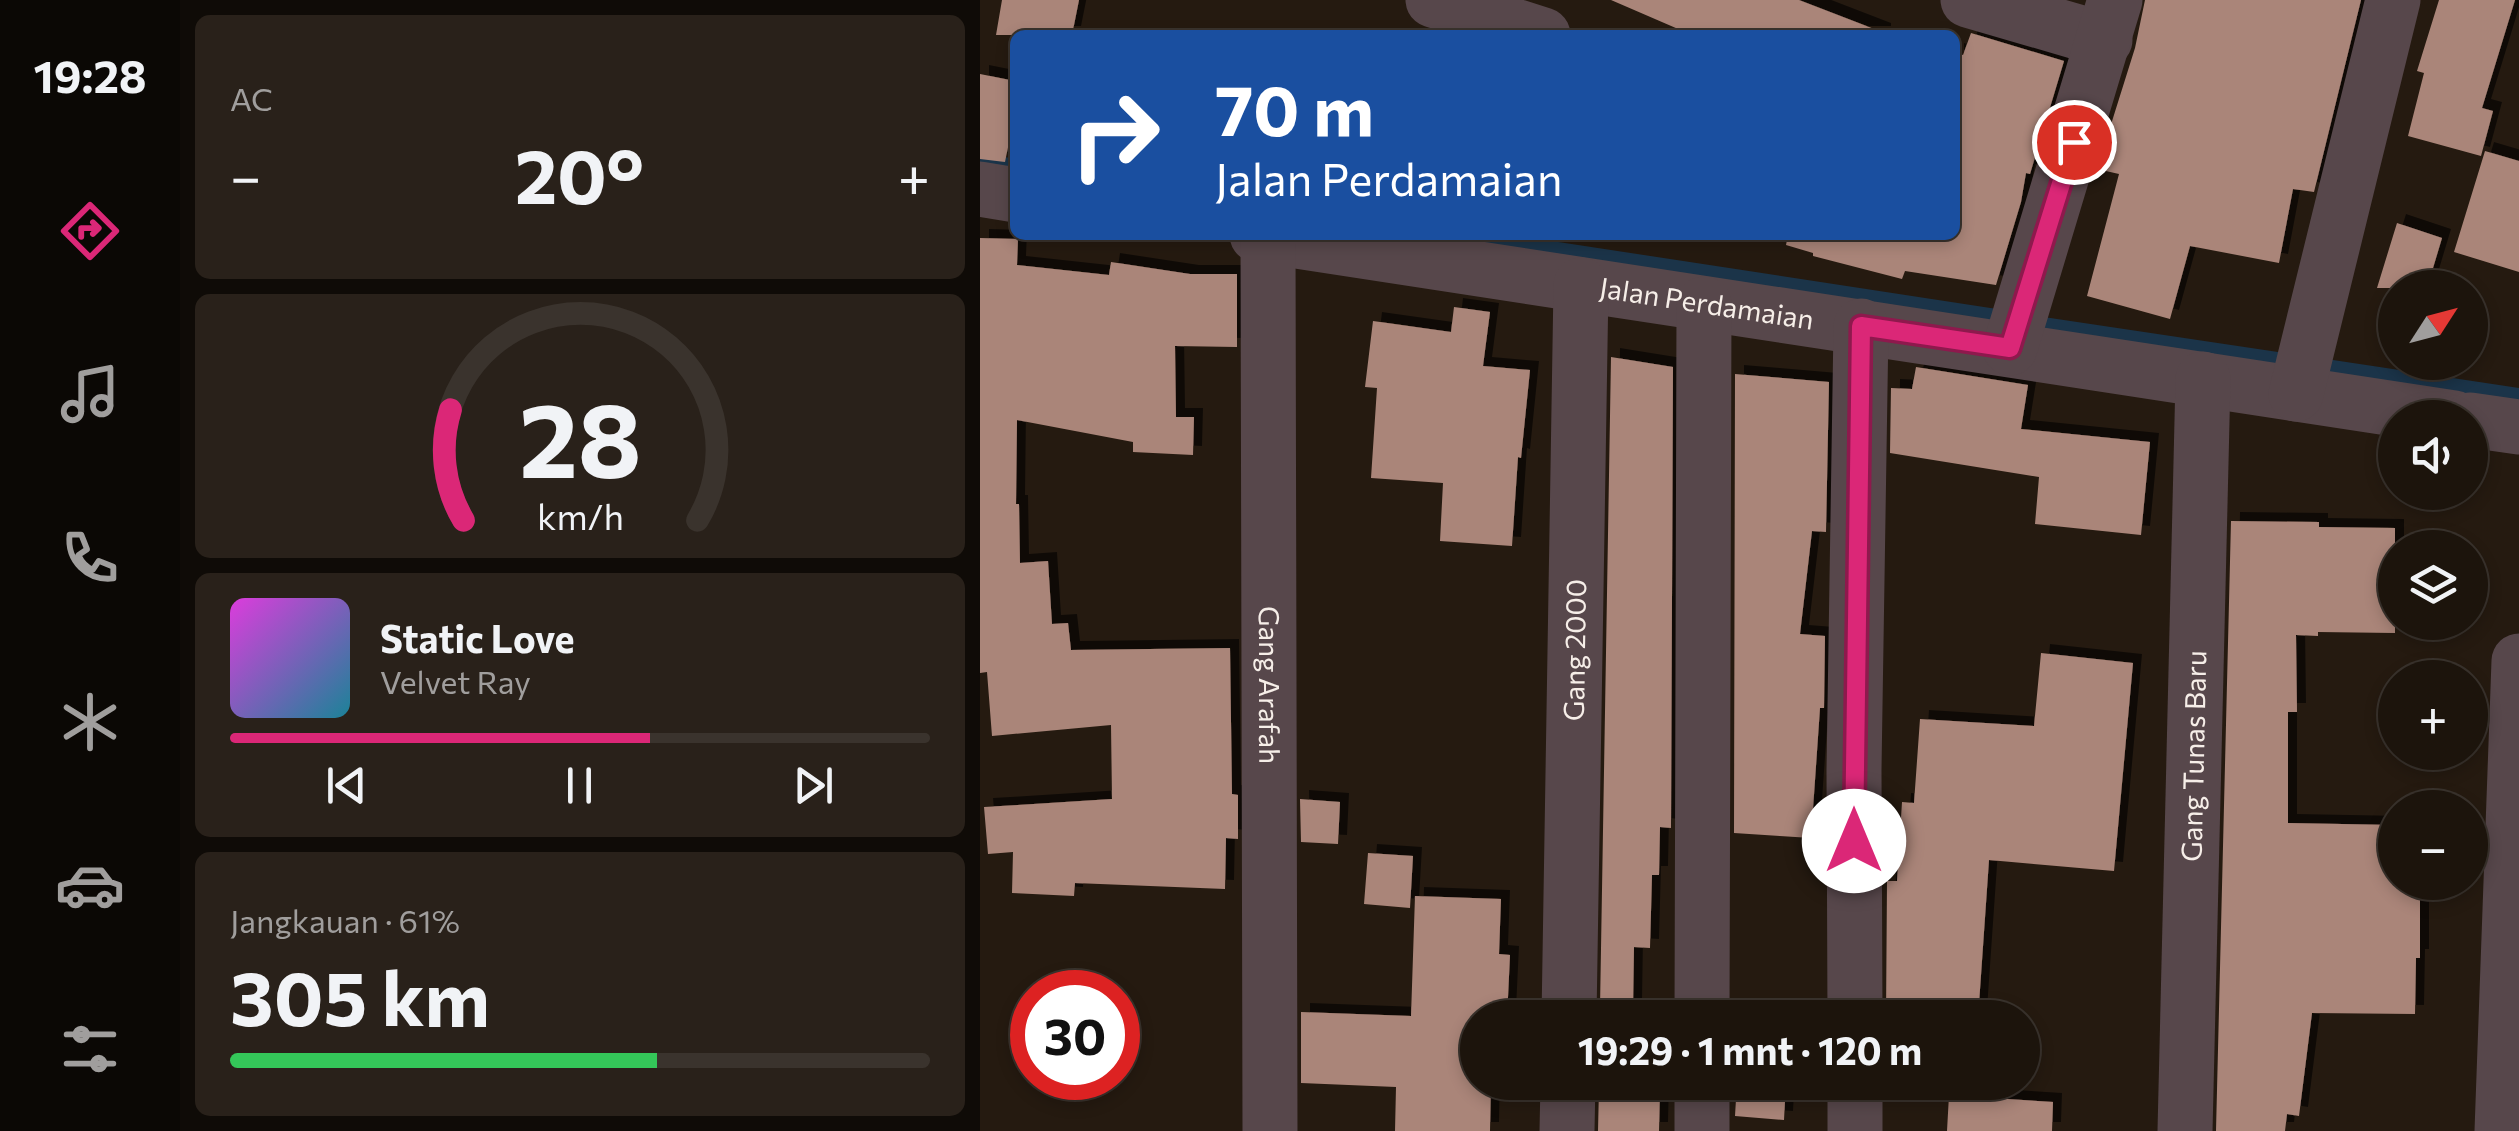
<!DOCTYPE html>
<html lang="id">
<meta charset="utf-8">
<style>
body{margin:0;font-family:Commissioner,sans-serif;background:#29211a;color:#f1f3f6;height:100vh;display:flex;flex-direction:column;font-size:38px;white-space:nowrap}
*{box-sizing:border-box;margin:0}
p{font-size:32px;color:#a09e9d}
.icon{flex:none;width:55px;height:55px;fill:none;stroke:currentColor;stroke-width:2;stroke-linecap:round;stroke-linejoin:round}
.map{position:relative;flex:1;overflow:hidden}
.side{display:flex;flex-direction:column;gap:15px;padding:15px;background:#0f0b07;width:800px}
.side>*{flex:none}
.top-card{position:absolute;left:30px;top:30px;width:950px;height:210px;border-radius:15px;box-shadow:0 5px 15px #0003,0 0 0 2px #3a332d;background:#1a4fa0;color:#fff;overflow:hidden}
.needle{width:65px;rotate:54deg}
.buttons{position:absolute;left:1398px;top:270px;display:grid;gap:20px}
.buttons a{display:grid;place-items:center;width:110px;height:110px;border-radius:50%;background:#1c140c;box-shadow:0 5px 15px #0003,0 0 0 2px #3a332d;font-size:50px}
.speed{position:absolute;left:30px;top:970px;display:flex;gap:20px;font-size:50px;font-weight:700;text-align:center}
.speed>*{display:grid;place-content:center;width:130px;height:130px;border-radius:50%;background:#1c140c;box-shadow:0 5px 15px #0003,0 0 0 2px #3a332d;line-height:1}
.speed .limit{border:15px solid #d22;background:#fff;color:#111}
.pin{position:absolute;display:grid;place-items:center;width:85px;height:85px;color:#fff;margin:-42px;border:5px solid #fff;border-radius:50%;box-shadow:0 2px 10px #0007}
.me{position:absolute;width:110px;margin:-55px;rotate:0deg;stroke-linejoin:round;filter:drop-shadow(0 0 8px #0008)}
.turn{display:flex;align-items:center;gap:35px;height:210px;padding:0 40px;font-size:45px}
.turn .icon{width:130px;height:130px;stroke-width:2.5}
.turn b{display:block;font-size:70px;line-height:85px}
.big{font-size:75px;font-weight:700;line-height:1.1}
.side .card{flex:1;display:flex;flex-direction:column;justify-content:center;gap:15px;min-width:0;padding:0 35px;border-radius:15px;background:#29211a}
.side .dial{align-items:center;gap:0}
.dial svg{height:260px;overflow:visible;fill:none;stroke:#3a332d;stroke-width:7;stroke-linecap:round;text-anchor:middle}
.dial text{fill:#f1f3f6;stroke:none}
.song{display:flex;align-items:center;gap:30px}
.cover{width:120px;height:120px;border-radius:15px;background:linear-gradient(135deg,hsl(300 70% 55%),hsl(190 70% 35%))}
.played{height:10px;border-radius:5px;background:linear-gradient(90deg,#db2777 60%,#3a332d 60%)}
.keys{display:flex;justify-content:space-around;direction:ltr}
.heat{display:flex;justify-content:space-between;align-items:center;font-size:55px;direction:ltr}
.charge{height:15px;border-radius:8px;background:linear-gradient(90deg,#34c759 61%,#3a332d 0)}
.trip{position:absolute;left:480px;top:1000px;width:580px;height:100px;border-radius:50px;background:#1c140c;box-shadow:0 5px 15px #0003,0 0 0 2px #3a332d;font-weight:700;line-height:100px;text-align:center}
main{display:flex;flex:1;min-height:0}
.tab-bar{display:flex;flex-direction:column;width:180px;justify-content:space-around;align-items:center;background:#0b0805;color:#a09e9d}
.tab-bar .icon{width:70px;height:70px}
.tab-bar .active{color:#db2777}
.tab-bar b{font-size:45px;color:#f1f3f6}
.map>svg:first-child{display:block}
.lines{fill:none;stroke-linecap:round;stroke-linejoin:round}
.stream{stroke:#1b3449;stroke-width:14}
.building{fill:#aa8579;filter:url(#shadow)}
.minor{stroke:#57474b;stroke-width:55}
.route-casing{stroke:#8e194d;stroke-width:25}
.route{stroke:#db2777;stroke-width:18}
.labels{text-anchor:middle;stroke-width:10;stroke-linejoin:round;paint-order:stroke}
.street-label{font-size:28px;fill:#f6eee8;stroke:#251a10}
</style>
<main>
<nav class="tab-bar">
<b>19:28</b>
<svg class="icon active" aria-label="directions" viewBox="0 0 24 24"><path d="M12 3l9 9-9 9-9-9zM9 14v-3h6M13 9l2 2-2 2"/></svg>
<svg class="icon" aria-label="music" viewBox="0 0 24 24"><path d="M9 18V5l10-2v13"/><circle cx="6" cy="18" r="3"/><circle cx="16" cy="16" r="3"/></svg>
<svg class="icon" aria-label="phone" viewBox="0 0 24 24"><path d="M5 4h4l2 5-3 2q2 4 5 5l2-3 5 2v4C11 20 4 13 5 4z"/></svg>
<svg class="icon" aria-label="climate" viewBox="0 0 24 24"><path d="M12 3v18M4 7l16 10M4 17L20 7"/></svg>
<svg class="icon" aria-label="car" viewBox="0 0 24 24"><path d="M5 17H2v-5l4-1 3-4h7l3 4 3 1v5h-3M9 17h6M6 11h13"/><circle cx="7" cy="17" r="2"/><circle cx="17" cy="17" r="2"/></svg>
<svg class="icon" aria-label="filters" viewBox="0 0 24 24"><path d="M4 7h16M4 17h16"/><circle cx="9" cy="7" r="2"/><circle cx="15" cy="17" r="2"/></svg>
</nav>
<section class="side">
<div class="card"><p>AC</p>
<div class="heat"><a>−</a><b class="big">20°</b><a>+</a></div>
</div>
<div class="card dial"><svg viewBox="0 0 100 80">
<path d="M14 69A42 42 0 1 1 86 69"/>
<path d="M14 69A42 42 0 0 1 10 35" stroke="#db2777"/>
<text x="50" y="56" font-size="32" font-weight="700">28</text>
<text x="50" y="72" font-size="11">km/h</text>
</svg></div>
<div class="card">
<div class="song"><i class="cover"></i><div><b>Static Love</b><p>Velvet Ray</p></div></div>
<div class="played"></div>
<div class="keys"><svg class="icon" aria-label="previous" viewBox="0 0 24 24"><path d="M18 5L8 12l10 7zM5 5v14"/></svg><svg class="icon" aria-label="pause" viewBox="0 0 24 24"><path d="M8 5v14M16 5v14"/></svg><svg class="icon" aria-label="next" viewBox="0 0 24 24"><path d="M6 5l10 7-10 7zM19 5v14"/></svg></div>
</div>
<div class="card"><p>Jangkauan · 61%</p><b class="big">305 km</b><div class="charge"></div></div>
</section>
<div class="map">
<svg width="1539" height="1131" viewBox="0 0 1539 1131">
<defs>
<filter id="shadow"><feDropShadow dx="9" dy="-9" stdDeviation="0" flood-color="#0009"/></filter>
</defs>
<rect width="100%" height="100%" fill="#251a10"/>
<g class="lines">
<path class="stream" d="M0,160L35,166
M487,235L1029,318
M1050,322L1311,361
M1332,364L1539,395"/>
</g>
<path class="building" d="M22,0H99L92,35H16Z
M631,0H819L902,32V35H712Z
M1165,0H1381L1334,192L1313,189L1299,263L1210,246L1190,319L1107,296L1139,174L1117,169L1155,48Z
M1459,0H1535L1502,108L1513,111L1501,156L1428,136L1444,73L1437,71Z
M991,33L1084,61L1050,174L1046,173L1041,202L1016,285L925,271L922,279L833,256V253L806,245L808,235H975V52L983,55Z
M0,74L35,81V113L25,162L0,159Z
M1505,151L1539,161V272L1474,252Z
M1417,223L1462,238L1447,288H1397Z
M0,238L38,239L37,265L129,275L131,262L210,274H257V347L195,346L196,417H214L213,455L153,452V442L37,420L36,504H39L40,563L68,561L72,624L88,623L91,650L250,648L252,794L258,795V839L246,838L245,889L95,883L94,896L32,893L33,852L8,854L4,807L132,799L131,725L12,736L7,672L0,673Z
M474,307L510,312L503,366L550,370L541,458L538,457L532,546L460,541L463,483L391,478L397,388L385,387L393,321L471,332Z
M631,357L693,367L691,828L680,827L679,875H672L670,948L654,947L653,1009L620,1008Z
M936,367L1048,385L1041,429L1170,442L1161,535L1055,524L1059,477L910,453L911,388L932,389Z
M755,374L849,382L846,532L832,531L820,634L845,636L844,708H840L831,838L754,833Z
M1251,521L1339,522V527L1415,528V633L1338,632V636L1316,635L1317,712H1308V823L1415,825V882H1440V958H1436L1435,1014L1332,1013L1319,1116L1307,1114L1305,1131H1236Z
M1061,653L1153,663L1134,871L1009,860L998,1018H906L907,881H917L922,802L934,803L940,719L1054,726Z
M320,799L360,802L358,844L321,842Z
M388,853L433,856L430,908L384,904Z
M435,896L521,899L519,954L530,955L527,1018H498V1082H511L510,1131H415L416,1087L321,1083V1012L431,1016Z
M757,1082H806L804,1120L755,1116Z
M619,1087L680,1089L679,1131H618Z
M969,1095L1073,1102L1072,1131H967Z"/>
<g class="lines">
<g class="minor">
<path d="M453,0L563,35"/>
<path d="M988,0L1125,40"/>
<path d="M0,189L35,195"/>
<path id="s1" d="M277,235L1474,418"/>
<path id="s2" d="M288,237L290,1131"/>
<path d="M1030,348L1135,0"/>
<path d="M1316,394L1413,0"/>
<path d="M1490,420L1539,427"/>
<path id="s3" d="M589,1018L601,285"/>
<path d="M722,1018L724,304"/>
<path d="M875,1018L874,770L881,326"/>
<path d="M875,1082V1131"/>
<path d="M587,1131L588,1082"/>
<path d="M722,1131V1082"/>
<path id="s4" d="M1205,1131L1223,379"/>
<path d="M1522,1131L1539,661"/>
</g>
</g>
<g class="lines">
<defs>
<path id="route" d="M874,841L881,326L1030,348L1094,142"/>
</defs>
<use href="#route" class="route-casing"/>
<use href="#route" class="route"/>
</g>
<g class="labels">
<g class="street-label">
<text dy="10" stroke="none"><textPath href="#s1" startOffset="455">Jalan Perdamaian</textPath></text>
<text dy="10" stroke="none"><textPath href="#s3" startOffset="368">Gang 2000</textPath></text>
<text dy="10" stroke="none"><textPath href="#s2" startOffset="448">Gang Arafah</textPath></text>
<text dy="10" stroke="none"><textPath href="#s4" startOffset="375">Gang Tunas Baru</textPath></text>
</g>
</g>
</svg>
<div class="buttons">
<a><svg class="needle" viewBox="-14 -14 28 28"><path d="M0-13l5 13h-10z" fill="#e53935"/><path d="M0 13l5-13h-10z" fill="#a09e9d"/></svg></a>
<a><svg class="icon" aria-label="sound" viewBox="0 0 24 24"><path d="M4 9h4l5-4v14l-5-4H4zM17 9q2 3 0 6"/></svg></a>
<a><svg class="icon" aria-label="layers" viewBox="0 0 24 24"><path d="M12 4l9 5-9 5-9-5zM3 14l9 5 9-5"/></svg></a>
<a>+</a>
<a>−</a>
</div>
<div class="speed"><div class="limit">30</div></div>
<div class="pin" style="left:1094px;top:142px;background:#d93025"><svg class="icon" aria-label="arrive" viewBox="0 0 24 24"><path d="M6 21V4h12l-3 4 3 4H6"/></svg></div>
<svg class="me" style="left:874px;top:841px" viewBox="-20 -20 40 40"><circle r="19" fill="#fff"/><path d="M0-13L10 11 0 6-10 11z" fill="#db2777"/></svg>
<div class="trip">19:29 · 1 mnt · 120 m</div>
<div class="top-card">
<div class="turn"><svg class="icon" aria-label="right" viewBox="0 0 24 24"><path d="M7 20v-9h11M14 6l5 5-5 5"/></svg><div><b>70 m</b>Jalan Perdamaian</div></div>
</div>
</div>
</main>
